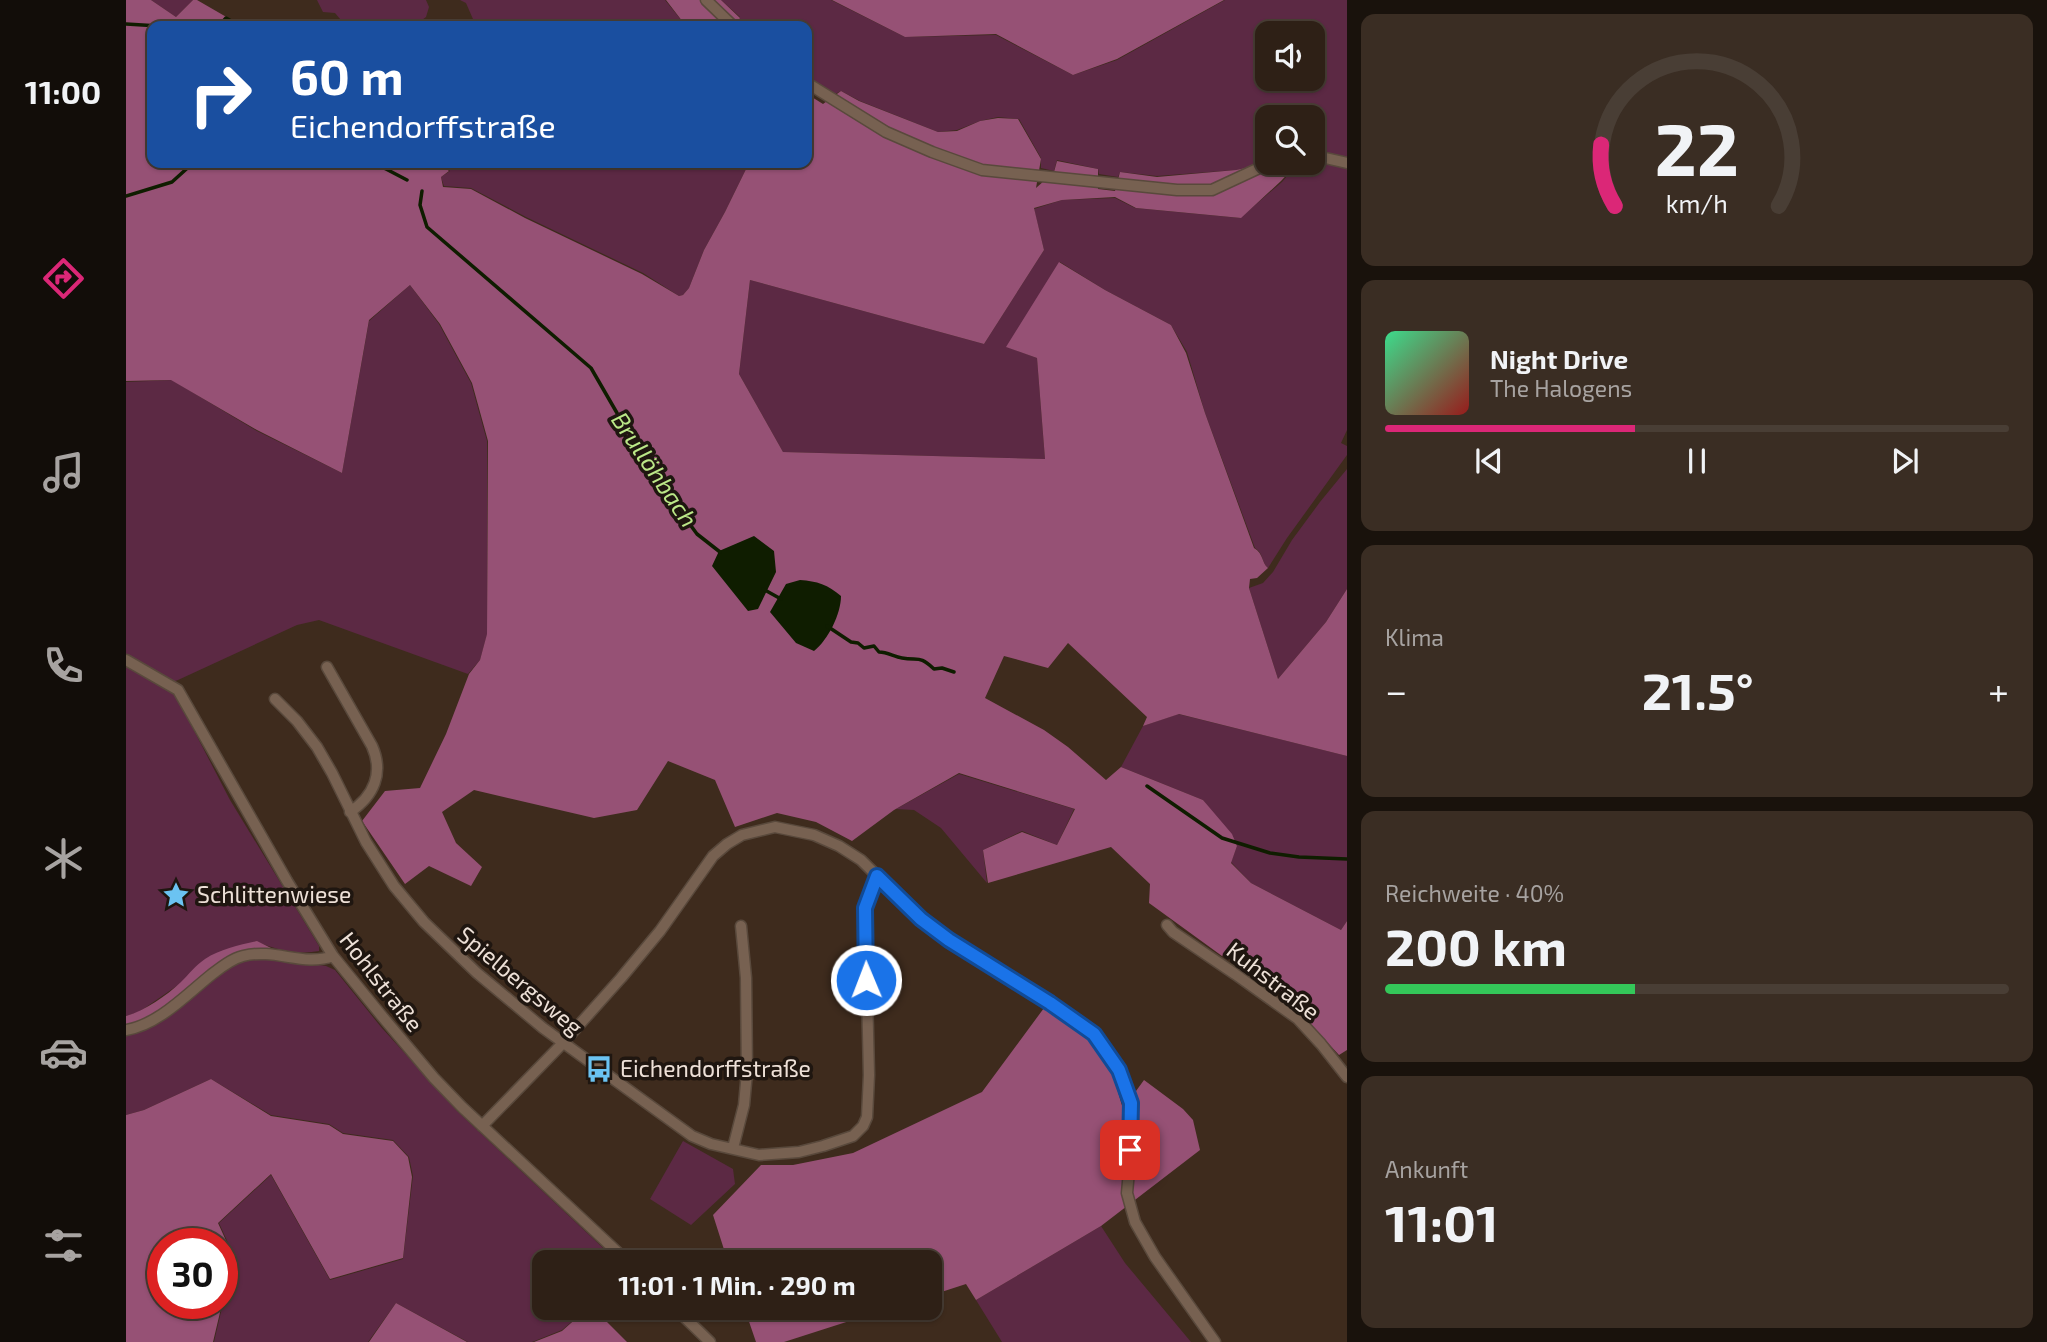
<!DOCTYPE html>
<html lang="de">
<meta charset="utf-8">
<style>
body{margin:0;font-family:"Exo 2",sans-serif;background:#3a2d23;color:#f1f3f6;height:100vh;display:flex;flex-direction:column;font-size:26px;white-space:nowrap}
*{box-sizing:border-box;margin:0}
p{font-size:23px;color:#a7a3a1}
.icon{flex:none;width:38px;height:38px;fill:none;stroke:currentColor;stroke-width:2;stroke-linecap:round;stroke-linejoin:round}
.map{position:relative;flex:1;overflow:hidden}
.drawer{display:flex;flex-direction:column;gap:14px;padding:14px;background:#19120c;width:700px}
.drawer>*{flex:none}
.banner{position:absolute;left:21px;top:21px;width:665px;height:147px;border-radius:14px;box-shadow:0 2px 5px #0004,0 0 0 2px #493e35;background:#1a4fa0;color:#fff;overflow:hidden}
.tools{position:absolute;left:1129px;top:21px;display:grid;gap:14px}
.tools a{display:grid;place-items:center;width:70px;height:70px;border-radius:14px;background:#2e2016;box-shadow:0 2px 5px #0004,0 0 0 2px #493e35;font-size:35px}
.speed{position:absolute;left:21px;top:1228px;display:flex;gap:14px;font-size:35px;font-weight:700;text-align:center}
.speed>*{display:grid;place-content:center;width:91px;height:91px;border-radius:50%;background:#2e2016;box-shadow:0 2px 5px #0004,0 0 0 2px #493e35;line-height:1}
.speed .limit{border:10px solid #d22;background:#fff;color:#111}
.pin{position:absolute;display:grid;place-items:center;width:60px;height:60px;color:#fff;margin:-30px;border-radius:14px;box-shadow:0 4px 10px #0006}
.me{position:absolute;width:77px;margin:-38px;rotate:359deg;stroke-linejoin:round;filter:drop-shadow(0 0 5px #0008)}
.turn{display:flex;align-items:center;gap:24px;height:147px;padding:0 28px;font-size:32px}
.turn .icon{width:91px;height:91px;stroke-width:2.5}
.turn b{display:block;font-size:49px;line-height:60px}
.big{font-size:52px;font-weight:700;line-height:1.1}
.drawer .widget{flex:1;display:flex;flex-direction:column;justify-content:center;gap:10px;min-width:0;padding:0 24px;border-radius:14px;background:#3a2d23}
.drawer .dial{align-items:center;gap:0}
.dial svg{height:182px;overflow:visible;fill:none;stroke:#493e35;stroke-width:7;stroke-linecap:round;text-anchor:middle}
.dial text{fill:#f1f3f6;stroke:none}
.song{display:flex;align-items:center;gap:21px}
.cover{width:84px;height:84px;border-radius:10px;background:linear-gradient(135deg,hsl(150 70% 55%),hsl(0 70% 35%))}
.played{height:7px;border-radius:4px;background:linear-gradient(90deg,#db2777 40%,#493e35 40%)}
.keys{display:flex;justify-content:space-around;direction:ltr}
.heat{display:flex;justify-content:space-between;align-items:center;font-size:38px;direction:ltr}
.charge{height:10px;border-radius:5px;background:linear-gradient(90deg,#34c759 40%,#493e35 0)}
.trip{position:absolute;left:406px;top:1250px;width:410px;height:70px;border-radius:14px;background:#2e2016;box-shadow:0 2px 5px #0004,0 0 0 2px #493e35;font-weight:700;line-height:70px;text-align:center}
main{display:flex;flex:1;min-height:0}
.tabs{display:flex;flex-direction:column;width:126px;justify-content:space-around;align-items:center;background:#120d09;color:#a7a3a1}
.tabs .icon{width:49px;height:49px}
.tabs .on{color:#db2777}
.tabs b{font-size:32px;color:#f1f3f6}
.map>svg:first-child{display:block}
.green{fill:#5c2944;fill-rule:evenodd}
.forest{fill:#965175}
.water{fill:#0f1d00}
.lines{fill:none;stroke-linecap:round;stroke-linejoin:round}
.stream{stroke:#0f1d00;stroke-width:3.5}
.street-casing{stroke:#59493c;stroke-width:13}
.street{stroke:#776151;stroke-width:10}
.route-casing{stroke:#114b97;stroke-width:18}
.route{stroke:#1a73e8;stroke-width:12}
.labels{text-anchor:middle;stroke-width:7;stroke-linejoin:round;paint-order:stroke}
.poi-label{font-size:23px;fill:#ede0d7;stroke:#1f1610;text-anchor:start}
.street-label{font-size:23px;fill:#ede0d7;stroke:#1f1610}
.water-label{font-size:24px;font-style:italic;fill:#bce888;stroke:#1f1610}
</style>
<main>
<nav class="tabs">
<b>11:00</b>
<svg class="icon on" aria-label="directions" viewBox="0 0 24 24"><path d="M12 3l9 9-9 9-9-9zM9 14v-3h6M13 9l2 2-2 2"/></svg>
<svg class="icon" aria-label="music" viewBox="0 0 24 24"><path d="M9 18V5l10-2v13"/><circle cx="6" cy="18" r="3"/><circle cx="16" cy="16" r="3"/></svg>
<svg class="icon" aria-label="phone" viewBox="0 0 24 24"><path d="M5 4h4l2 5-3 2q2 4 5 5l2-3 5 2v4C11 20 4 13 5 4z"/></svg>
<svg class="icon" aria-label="climate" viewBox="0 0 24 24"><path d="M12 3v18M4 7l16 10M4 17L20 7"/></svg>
<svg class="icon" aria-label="car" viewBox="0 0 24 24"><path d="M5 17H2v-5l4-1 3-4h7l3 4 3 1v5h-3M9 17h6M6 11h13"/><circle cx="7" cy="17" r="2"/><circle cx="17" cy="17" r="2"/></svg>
<svg class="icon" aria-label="filters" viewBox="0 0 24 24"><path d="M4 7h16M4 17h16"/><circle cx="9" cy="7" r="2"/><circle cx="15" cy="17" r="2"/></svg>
</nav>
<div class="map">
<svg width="1221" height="1342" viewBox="0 0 1221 1342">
<rect width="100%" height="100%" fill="#3e2b1d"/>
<path class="green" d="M25,0H67L50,17Z
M191,0H300L303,7L300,17L288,26H220L209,13L197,12Z
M334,0H539L560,26H350L340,3Z
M595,0H705L779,37L870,35L947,75L991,60L1099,0H1221V159L1187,152L1186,117H1141V156L1129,166L1110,170L1031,176L994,172L992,177L973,174L972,169L931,160L928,171L915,168V158L893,119L872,117L854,121L831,130L812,132L734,101L715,91L709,94L681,77V26H615L611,22L614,17ZM1141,33H1186V79H1141Z
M1187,161L1221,169V430L1215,443L1221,446V455L1161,538L1142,568C1135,562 1138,554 1129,548L1079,413L1061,352L1045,325L979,290L934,262L881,347L911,358L919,459L657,452L613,374L624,280L858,344L918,250L908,209L936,200L989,198L1009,208L1114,218L1156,182L1172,163H1186Z
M315,163H623L599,212L578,250L563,288L557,295L553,296L517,273L400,217L345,188L318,186L315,177L324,171Z
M284,285L313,324L345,383L361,441V635L354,660L342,674L193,620L171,625L52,680L36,685L49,694L104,800L193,946V951C172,955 149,950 130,941L52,985L13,1012L0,1016V382L46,380L131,431L216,473L243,321Z
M1221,469V589L1200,622L1152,679L1123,588L1137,583L1147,572L1166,540L1194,502Z
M1052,714L1221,756V921L1215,930L1125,883L1105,862L1111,846L1077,800L995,767L1017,726Z
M833,774L948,809L931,845L896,831L857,850L861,883L815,828L788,810L770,809Z
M143,957L200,966L209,970L255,1027L331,1111L492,1262H418V1307H463L436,1330L406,1342H342L270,1303L242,1342H88L108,1256L93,1223L145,1175L204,1280L277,1259L287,1176L283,1157L267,1140L217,1133L203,1124L145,1115L85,1079L18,1110L0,1115V1034L116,959Z
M557,1141L607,1169L609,1184L565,1225L524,1199Z
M975,1226L999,1263L1065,1342H876L850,1300Z"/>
<path class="forest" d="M0,0H25L50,17L67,0H71L116,26H26V163H314L323,171L315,177L317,187L345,189L399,218L516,274L553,296L557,295L563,288L578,250L599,212L623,163H681V94L697,104L715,91L733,101L812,132L831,131L854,121L872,118L892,119L915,159L910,188L928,172L931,161L972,169V189L989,191L994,172L1031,177L1110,170L1129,166L1131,175L1153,165L1172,163L1155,181L1115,218L1010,208L989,197L936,200L908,208L918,250L858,344L624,280L613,374L657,452L919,459L911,358L880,347L933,262L979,290L1045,325L1060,353L1079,413L1128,548C1138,554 1135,562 1142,568L1131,578L1124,579L1123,588L1152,679L1200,622L1221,589V756L1053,714L1017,726L1021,717L942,643L922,668L878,656L859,698L918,730L942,747L980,780L995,767L1077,800L1106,834L1111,846L1105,863L1125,883L1215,930L1221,921V1050L1213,1055L1131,966L1105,947L1096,956L1023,903L1024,884L985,847L862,883L857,850L896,832L931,845L949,809L833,773L768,810L726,841L690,822L651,813L609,827L589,780L542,761L511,810L468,818L348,790L316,812L330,843L356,867L345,886L303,866L279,884L236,821L259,791L294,788L320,734L343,674L354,660L361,634L362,441L346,383L314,324L284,285L243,320L216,473L131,430L45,380L0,381Z
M540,0H595L614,18L608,26H560Z
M706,0H1098L991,59L947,75L870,34L779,37Z
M131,941L145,948L115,953L39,1008L11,1025L0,1027V1016C20,1010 40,996 55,982C63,974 70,965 79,959C94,949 113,945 131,941Z
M918,1008L962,1038L987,1075L997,1109L1018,1080L1057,1109L1067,1120L1074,1150L975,1226L850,1300L840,1284L803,1296V1262H602L587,1215L635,1165H667L727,1153L856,1092Z
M85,1079L145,1116L203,1125L217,1134L267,1141L282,1157L286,1177L277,1258L204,1279L145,1174L92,1223L107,1256L96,1303V1244H37V1304H96L87,1342H0V1115L18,1110Z
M270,1303L341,1342H243Z
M463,1307H466L501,1342H408L436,1331Z
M618,1307H767L658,1342H630Z"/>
<path class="water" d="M628,536L648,551L650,572L632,609L622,611L586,566L593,551Z
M674,580C691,581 702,585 715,596C715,614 702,640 688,651L670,643L644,612L660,584Z"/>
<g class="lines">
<path class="stream" d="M0,24L33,26
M93,26L100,18L114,26
M252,163L260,169L281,180
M296,191L294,205L301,227L465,368L491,413L497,433L571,534L594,552
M0,196L46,182L67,163
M637,589L655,599
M701,626L725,642L732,643L738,648L748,646L753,652C762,652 768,657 776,658C793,661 793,655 808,669L816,668L828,672
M1021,786L1096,838L1144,853L1173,857L1221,859"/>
<defs>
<path id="street" d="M580,0L607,26
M681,83L760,132L806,152L856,170L1051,190H1086L1144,163
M1186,155L1221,163
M0,660L52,690L161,881L207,956L255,1015L308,1078L336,1107L502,1262
M201,667L246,746C258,773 248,796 224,812
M149,699L171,721L191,747L206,773L240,842L268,886L298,922L351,973L417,1028L566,1136L585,1144L633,1155L673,1152L697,1146L727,1136L737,1126L741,1117L743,1075L739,908L751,876
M1041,925L1047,932L1109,974L1172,1019L1195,1044L1221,1077
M0,1030C32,1025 60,995 85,975C94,968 105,959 117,956C150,948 177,967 207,956
M356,1126L437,1043L495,978L534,931L587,856L601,844L616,835L649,827L688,835L713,846L735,860L795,919L823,941L924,1003L968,1034L993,1070L1005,1103L1004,1160L1001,1193L1009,1222L1029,1257L1089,1342
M607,1148L618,1105L621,1072L620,978L615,926
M548,1307L584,1342"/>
</defs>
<use href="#street" class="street-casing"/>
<use href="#street" class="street"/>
</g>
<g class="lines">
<defs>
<path id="route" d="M740,980L739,908L751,876L795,919L823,940L924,1003L968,1034L993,1070L1005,1103L1004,1150"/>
</defs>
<use href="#route" class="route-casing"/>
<use href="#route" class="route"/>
</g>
<defs>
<symbol id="sight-bare" viewBox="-9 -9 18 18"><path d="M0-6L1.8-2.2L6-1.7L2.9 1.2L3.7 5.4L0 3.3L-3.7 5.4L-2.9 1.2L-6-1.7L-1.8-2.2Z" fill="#6bc3f2" stroke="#1f1610" stroke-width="2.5" paint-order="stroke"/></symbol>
<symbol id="bus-bare" viewBox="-9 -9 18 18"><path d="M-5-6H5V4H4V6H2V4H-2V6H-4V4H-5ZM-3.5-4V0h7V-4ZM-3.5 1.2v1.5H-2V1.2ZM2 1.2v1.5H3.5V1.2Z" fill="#6bc3f2" stroke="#1f1610" stroke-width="2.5" paint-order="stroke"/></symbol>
</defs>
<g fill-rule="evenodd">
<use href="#sight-bare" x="31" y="876" width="38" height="38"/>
<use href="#bus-bare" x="454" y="1050" width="38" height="38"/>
</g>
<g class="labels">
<g class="poi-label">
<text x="71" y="903">Schlittenwiese</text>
<text x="494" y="1077">Eichendorffstraße</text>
</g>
<g class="street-label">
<text transform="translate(394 981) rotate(40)" y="8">Spielbergsweg</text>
<text transform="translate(1147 981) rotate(38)" y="8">Kuhstraße</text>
<text transform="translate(255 982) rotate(52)" y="8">Hohlstraße</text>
</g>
<g class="water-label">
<text transform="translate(528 470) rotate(56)" y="8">Brullöhbach</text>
</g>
</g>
</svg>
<div class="tools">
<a><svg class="icon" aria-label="sound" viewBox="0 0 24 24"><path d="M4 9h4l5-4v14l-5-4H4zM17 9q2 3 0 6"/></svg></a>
<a><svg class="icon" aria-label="search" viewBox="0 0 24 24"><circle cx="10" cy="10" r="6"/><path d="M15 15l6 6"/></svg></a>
</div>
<div class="speed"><div class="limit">30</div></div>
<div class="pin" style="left:1004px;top:1150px;background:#d93025"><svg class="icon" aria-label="arrive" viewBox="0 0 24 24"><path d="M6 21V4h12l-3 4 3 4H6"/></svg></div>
<svg class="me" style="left:740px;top:980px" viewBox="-20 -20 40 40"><circle r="17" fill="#1a73e8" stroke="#fff" stroke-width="3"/><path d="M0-11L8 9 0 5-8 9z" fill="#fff"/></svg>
<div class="trip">11:01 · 1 Min. · 290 m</div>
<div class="banner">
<div class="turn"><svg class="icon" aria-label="right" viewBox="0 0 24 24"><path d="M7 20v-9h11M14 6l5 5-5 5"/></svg><div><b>60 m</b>Eichendorffstraße</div></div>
</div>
</div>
<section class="drawer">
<div class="widget dial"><svg viewBox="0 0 100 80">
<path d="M14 69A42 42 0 1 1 86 69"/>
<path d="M14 69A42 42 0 0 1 8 42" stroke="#db2777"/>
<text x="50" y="56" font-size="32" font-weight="700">22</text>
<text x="50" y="72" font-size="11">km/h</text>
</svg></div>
<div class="widget">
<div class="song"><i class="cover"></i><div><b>Night Drive</b><p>The Halogens</p></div></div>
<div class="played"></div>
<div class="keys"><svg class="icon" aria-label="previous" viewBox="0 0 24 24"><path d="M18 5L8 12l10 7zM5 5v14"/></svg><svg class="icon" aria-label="pause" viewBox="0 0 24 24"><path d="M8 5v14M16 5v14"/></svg><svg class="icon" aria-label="next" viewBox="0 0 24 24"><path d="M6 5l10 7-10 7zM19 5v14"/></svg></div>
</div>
<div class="widget"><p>Klima</p>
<div class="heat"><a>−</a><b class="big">21.5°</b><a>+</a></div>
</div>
<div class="widget"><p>Reichweite · 40%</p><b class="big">200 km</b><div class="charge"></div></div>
<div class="widget"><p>Ankunft</p><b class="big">11:01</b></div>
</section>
</main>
